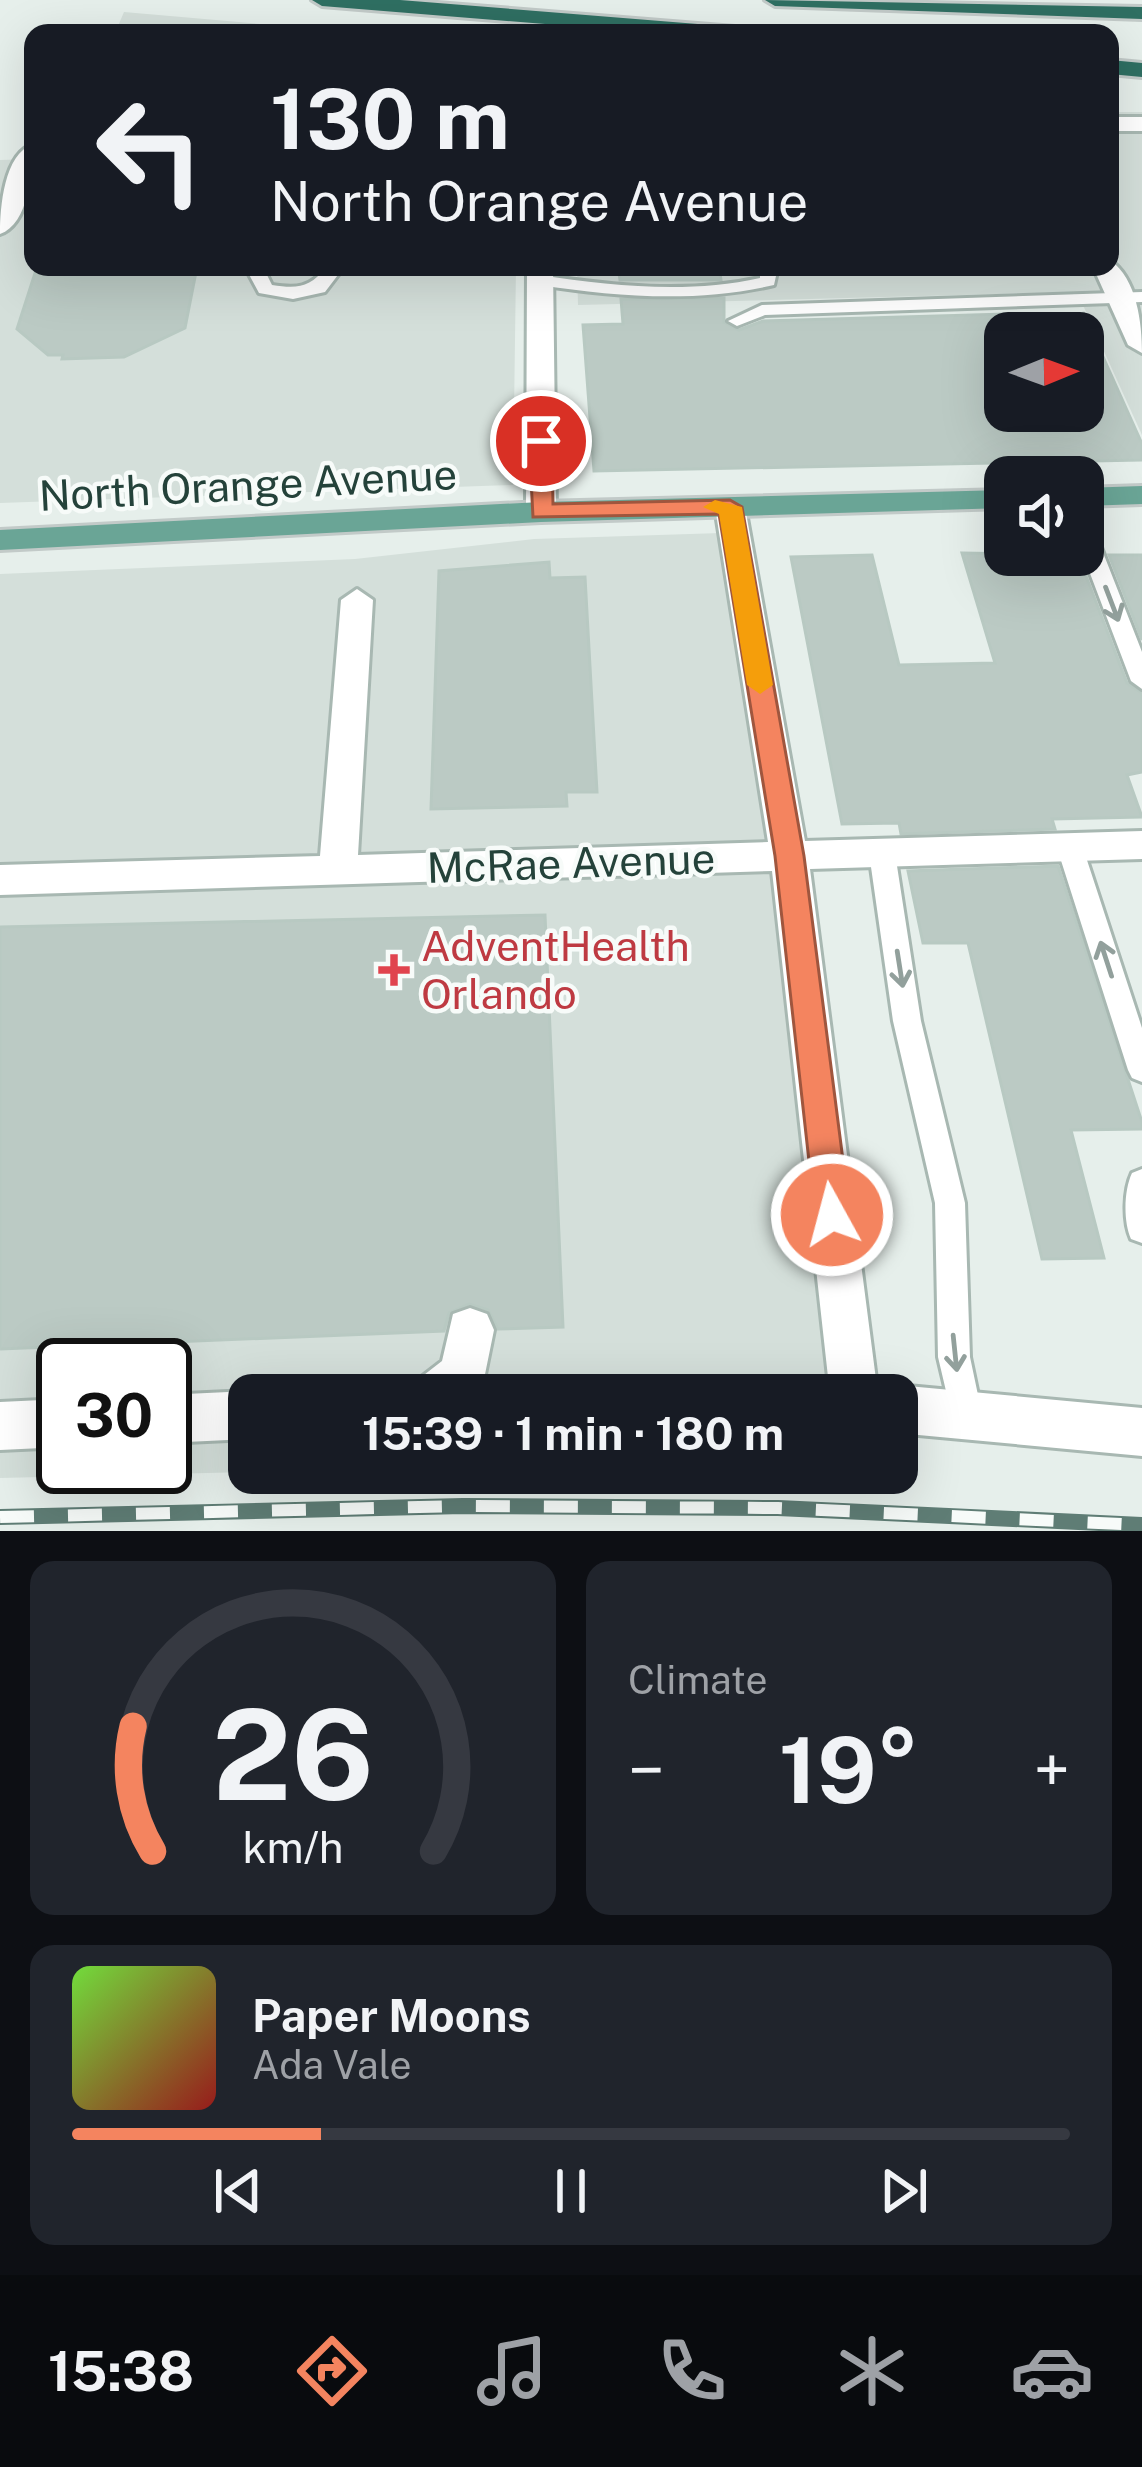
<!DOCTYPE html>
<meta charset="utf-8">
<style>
body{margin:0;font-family:"Public Sans",sans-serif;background:#20242c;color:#f1f3f6;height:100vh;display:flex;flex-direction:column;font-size:45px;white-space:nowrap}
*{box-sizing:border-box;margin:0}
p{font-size:39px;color:#9ea1a6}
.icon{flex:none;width:66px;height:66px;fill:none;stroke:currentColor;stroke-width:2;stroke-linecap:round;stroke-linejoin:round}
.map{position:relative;height:1531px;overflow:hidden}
.details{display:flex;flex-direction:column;gap:30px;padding:30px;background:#0d0f14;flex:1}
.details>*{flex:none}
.guide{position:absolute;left:24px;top:24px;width:1095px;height:252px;border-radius:24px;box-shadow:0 12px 48px #0002;background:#171b24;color:#f1f3f6;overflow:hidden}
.needle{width:78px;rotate:89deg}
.controls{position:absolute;left:984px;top:312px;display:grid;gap:24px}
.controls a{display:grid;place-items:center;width:120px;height:120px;border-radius:24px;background:#171b24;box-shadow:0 12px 48px #0002;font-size:60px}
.speed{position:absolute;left:36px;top:1338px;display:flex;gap:24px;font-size:60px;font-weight:700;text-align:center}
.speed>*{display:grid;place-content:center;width:156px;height:156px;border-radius:50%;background:#171b24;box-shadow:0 12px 48px #0002;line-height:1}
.speed .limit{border:6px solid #111;border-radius:18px;background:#fff;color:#111}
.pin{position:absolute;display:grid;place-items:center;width:102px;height:102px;color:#fff;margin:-51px;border:6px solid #fff;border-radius:50%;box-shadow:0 3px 12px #0007}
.me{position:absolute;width:132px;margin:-66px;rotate:353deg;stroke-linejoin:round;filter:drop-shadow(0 0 9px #0008)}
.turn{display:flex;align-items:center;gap:42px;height:252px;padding:0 48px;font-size:54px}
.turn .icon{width:156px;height:156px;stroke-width:2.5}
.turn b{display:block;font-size:84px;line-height:102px}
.big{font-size:90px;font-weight:700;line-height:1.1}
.details .widget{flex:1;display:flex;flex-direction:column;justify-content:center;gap:18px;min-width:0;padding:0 42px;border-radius:24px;background:#20242c}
.details .dial{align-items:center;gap:0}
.dial svg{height:312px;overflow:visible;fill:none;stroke:#363941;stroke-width:7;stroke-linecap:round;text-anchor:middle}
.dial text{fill:#f1f3f6;stroke:none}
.song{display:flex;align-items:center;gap:36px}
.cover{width:144px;height:144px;border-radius:18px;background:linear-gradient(135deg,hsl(100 70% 55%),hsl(0 70% 35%))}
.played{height:12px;border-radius:6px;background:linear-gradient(90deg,#f4845f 25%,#363941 25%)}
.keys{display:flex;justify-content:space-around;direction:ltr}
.heat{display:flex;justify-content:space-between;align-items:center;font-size:66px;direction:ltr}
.details .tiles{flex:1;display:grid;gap:30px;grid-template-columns:1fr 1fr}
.widget:last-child{grid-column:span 2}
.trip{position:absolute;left:228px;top:1374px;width:690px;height:120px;border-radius:24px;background:#171b24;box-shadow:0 12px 48px #0002;font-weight:700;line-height:120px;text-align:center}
.dock{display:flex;height:192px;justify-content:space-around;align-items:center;background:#090b0e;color:#9ea1a6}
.dock .icon{width:84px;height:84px}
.dock .current{color:#f4845f}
.dock b{font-size:54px;color:#f1f3f6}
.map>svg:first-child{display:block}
.built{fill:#d4dfda;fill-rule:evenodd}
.building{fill:#bbcac4;stroke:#b8c9c2;stroke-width:3}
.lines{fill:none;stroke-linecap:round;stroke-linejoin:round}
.service-casing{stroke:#a8b8b2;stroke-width:6}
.minor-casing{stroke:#a8b8b2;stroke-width:6}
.primary-casing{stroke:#c2cac8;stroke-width:6}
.motorway-casing{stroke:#c2cac8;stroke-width:6}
.service{fill:#fff;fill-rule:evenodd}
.minor{fill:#fff;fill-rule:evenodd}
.primary{fill:#6aa596;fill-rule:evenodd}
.motorway{fill:#2f6f62;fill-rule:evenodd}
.rail-casing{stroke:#5f7d75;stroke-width:16}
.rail{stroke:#f7fbf9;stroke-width:12;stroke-dasharray:34;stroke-linecap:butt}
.oneway{stroke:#92a09c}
.route{fill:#f4845f;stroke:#9f563e;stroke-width:3}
.slow{fill:#f59e0b}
.health-dot{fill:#e0444e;stroke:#f7fbf9;stroke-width:4.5}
.labels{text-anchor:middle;stroke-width:9;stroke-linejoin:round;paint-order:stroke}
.street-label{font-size:42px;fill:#24423a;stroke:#f7fbf9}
.health-label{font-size:42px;fill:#be3a42;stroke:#f7fbf9;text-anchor:start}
</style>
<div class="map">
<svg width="1142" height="1531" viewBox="0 0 1142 1531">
<rect width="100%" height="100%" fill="#e6efeb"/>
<path class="built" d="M124,12L364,33H115Z
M1110,112H1142V435L1077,292L578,305L577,267H1110Z
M33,159V267H516L513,485L0,503V160Z
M721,533L851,1395H249V1472L0,1478V574L355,559L534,539ZM63,1365H165V1467H63Z"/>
<path class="building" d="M37,267H197L185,328L124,357L62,359L63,355H48L17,329Z
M618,267H719L721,280H620Z
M724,298V322L739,330L763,321L1005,314V411H1083V312L1142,444V460L594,471L583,325L623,324L621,299Z
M962,553L1078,555L1127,683L1142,693V772L1127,775L1142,817L1052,819L1055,829L901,834L899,823L842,824L791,557L872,555L899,665L995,663Z
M1109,555H1142V640Z
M549,562L550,578L585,577L597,792H566L567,806L431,809L439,571Z
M1058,866L1142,1122V1129L1071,1130L1104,1258L1042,1259L968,943H923L908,871Z
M545,915L563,1327L498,1329L488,1310L469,1304L449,1313L444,1331L0,1349V927Z"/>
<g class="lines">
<defs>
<path id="service" d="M245,267H263L272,285C297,289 310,288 326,267H344L325,292L293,299L259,293Z
M760,267H778L774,285C697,303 618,297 540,285L531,280L540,275C612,286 688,294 760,278Z
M1142,292V302L765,315L737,326L728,321L762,305Z
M1083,521L1093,527L1142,652V689L1131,681L1083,555Z
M1070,839L1079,841L1083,848L1142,1028V1082L1132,1078L1128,1070L1057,848L1061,841Z
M882,844L891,846L895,853L921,1021L965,1203L970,1357L982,1414L978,1425L966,1430L954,1425L938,1357L935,1203L893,1021L869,853L873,846Z
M1142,1169V1243L1131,1239C1123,1221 1124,1190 1132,1173Z"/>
<path id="minor" d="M1110,117H1142V131H1110Z
M33,144C33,170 29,224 0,234C0,207 4,154 33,144Z
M1110,260C1137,279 1142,323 1142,353L1128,345L1093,267H1110Z
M527,267H553L556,512L541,522L526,512Z
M730,498L745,507L805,841L1142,831V859L810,869L878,1395H830L772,871L0,895V865L320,856L341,600L357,589L373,600L358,855L768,842L715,507Z
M470,1308L487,1314L494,1330L482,1389L475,1395H413L420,1378L442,1361L453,1314Z
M897,1385L1142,1408V1456L897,1433V1395H878Z
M249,1391L259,1395H249V1439L165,1443V1395Z
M63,1399V1447L0,1450V1402Z"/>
<path id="primary" d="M1142,486V504L1083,506V488Z
M1005,490V508L541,522L0,550V530L541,502Z"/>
<path id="motorway" d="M312,0H400L735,27L746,33H656L322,6Z
M765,0L1142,7V19L775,6Z
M1110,60L1142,63V77L1110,74Z"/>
</defs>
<use href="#service" class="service-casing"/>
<use href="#minor" class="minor-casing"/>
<use href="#primary" class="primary-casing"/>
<use href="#motorway" class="motorway-casing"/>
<use href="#service" class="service"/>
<use href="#minor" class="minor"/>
<use href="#primary" class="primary"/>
<use href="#motorway" class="motorway"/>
<defs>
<path id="rail" d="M0,1517L463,1506L778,1508L1142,1525"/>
</defs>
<use href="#rail" class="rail-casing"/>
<use href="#rail" class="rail"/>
</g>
<defs><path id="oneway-shaft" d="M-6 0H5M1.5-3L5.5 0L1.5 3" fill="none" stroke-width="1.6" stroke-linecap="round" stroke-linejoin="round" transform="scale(3)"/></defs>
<g class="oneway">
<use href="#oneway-shaft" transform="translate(1112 604) rotate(69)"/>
<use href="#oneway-shaft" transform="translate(1106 959) rotate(-108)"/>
<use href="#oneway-shaft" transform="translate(900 969) rotate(81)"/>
<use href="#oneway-shaft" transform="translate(955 1353) rotate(84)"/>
</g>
<path class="route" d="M541,434L552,441L553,504L730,500L742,507L804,856L850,1215L845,1226L832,1231L820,1226L815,1215L775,856L719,514L533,517L529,441Z"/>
<path class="slow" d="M715,500L742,507L773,685L760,694L747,685L719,514L703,507Z"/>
<path class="health-dot" d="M388 952h12v12h12v12h-12v12h-12v-12h-12v-12h12z"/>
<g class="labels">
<g class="street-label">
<text transform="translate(248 485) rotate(-3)" y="15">North Orange Avenue</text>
<text transform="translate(571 863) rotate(-2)" y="15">McRae Avenue</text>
</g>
<g class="health-label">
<text x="421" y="961">AdventHealth<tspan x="421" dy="48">Orlando</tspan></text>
</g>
</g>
</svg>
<div class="controls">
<a><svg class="needle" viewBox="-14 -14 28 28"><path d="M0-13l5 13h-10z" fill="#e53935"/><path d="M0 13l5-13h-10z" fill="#9ea1a6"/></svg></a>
<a><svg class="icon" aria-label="sound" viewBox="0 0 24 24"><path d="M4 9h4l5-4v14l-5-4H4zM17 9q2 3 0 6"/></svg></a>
</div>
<div class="speed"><div class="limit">30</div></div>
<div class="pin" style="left:541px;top:441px;background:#d93025"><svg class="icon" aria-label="arrive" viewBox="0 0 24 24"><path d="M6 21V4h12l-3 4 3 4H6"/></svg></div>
<svg class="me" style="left:832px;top:1215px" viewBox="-20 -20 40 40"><circle r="17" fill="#f4845f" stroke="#fff" stroke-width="3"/><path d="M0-11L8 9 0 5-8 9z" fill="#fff"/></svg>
<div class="trip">15:39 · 1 min · 180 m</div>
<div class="guide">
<div class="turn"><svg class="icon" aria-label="left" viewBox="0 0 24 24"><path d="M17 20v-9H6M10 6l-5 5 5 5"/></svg><div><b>130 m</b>North Orange Avenue</div></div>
</div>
</div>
<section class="details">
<div class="tiles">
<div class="widget dial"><svg viewBox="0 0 100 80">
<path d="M14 69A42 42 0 1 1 86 69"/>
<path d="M14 69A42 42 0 0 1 9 37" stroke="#f4845f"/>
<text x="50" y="56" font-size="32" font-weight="700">26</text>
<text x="50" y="72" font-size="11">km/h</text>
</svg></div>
<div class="widget"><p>Climate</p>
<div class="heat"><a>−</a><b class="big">19°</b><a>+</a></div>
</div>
<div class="widget">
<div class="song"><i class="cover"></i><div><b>Paper Moons</b><p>Ada Vale</p></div></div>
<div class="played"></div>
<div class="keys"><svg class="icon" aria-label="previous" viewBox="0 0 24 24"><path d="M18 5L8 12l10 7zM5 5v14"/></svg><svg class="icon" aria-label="pause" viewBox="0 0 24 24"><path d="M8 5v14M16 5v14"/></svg><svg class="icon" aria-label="next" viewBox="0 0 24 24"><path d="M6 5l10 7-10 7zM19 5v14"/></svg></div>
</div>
</div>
</section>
<nav class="dock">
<b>15:38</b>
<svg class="icon current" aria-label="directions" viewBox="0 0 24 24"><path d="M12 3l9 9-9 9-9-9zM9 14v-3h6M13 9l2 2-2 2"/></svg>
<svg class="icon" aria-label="music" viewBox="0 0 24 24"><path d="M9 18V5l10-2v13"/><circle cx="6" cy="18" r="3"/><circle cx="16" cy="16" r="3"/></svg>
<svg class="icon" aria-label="phone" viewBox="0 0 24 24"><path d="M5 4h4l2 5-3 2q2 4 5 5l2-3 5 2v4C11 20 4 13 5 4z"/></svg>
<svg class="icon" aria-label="climate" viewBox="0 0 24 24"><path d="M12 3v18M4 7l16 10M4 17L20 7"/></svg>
<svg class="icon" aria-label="car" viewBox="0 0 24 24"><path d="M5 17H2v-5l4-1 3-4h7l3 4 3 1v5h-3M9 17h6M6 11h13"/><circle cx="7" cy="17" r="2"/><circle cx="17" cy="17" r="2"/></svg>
</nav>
